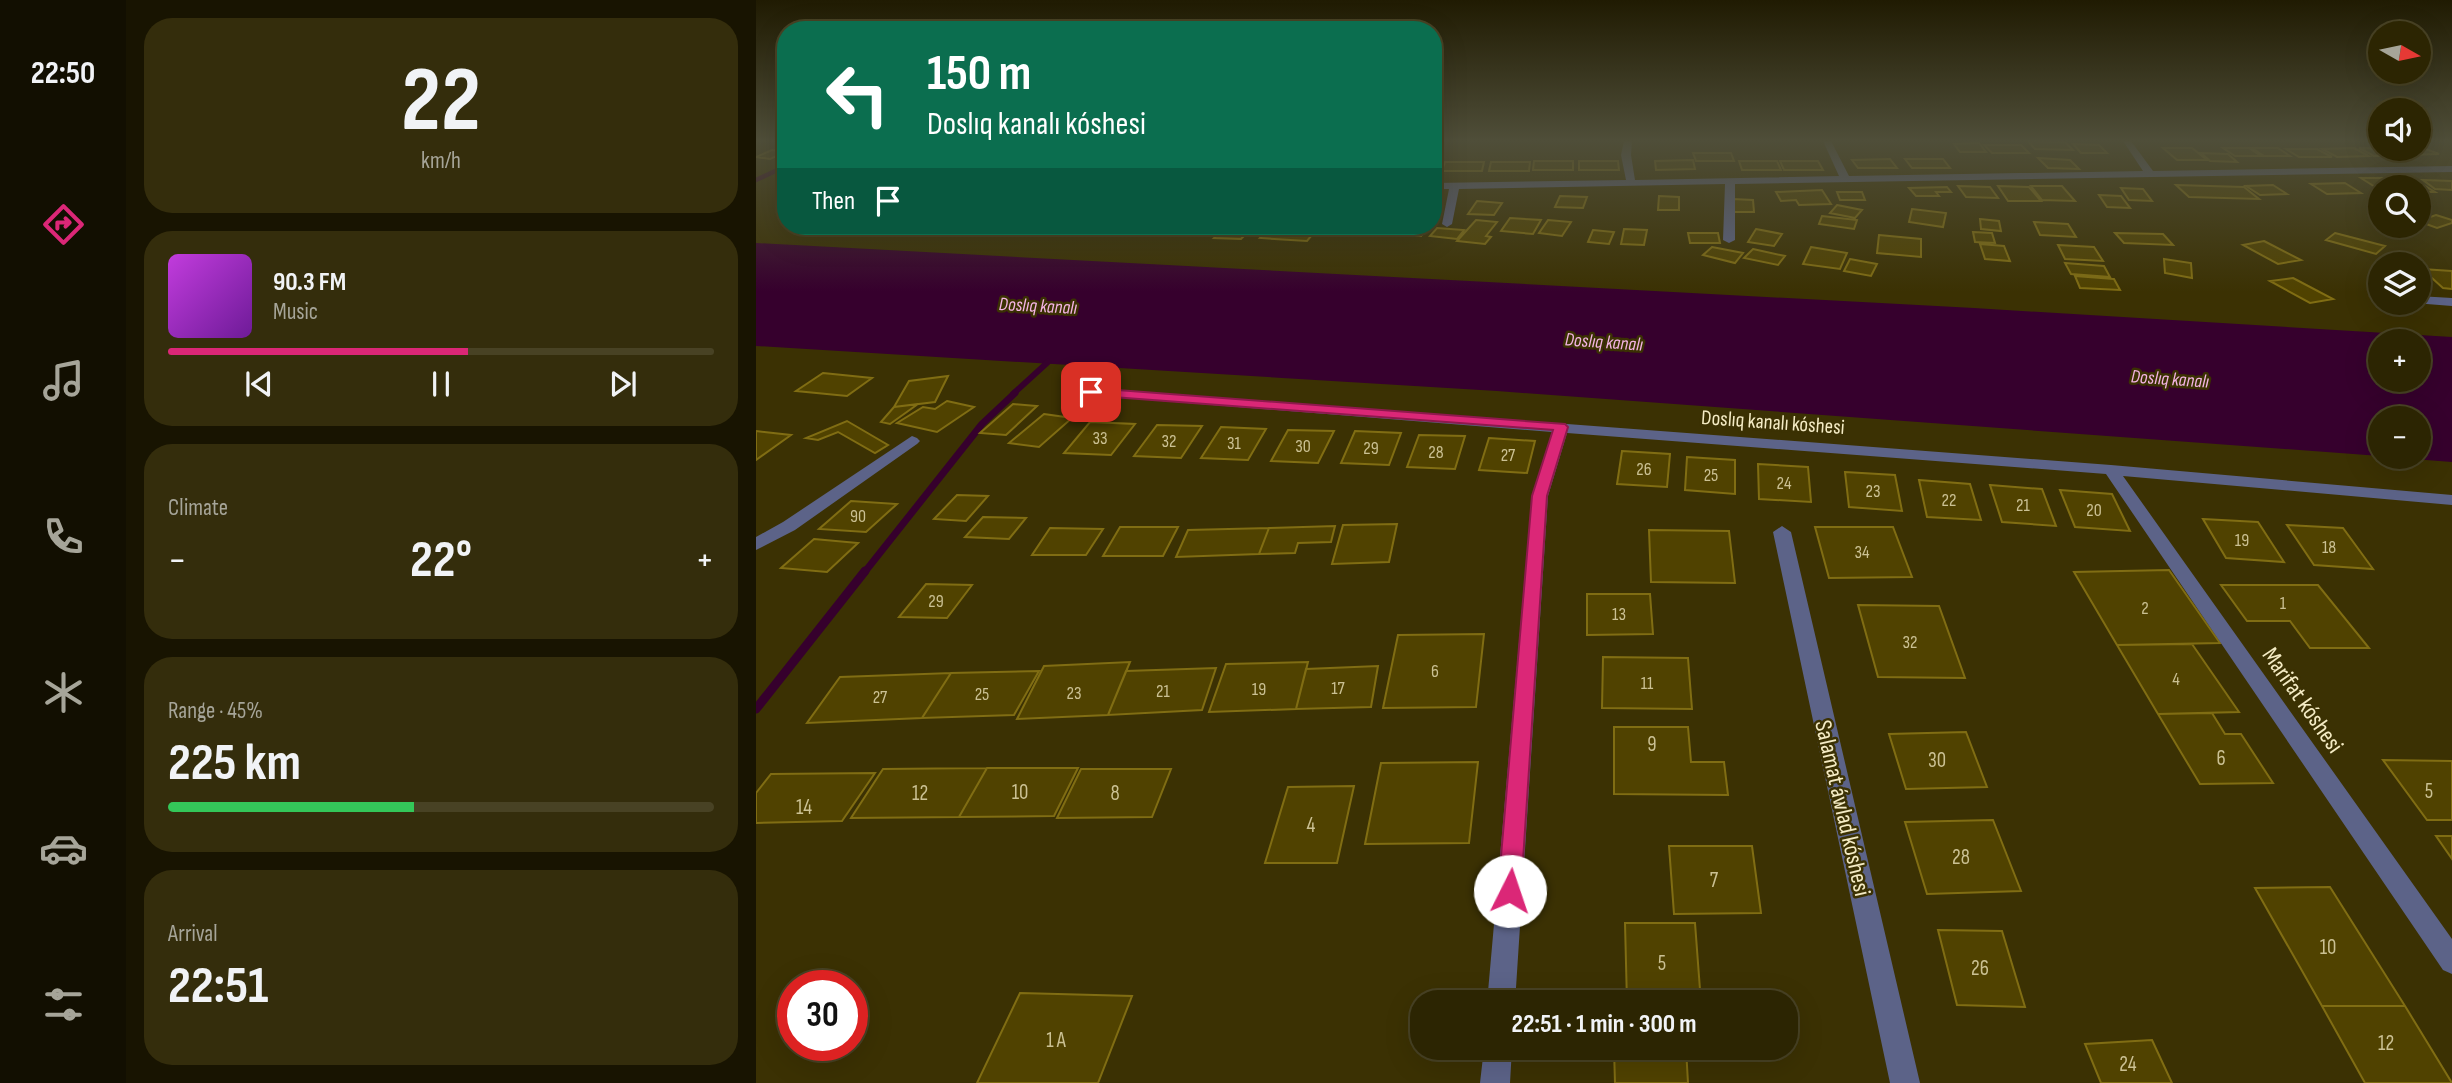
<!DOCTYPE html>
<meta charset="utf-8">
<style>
body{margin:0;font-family:"Sofia Sans Condensed",sans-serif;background:#342d0c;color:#f1f3f6;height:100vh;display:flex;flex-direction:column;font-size:26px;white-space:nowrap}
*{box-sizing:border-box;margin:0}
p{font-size:23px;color:#a6a599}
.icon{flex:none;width:38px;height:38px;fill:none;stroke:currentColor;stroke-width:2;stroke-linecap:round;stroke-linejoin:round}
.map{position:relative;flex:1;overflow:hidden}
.panel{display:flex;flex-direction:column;gap:18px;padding:18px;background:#181401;width:630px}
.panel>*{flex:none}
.guide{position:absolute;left:21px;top:21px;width:665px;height:214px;border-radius:28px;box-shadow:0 7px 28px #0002,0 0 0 2px #484224;background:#0b6e4f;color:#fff;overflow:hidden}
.needle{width:46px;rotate:99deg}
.tools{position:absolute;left:1612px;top:21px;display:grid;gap:14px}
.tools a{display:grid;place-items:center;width:63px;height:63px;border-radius:50%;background:#2c2502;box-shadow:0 7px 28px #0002,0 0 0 2px #484224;font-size:35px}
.speed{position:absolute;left:21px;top:970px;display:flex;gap:14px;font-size:35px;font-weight:700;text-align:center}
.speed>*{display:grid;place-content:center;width:91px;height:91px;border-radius:50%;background:#2c2502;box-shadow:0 7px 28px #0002,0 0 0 2px #484224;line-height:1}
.speed .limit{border:10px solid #d22;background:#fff;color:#111}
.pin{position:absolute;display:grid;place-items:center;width:60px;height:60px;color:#fff;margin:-30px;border-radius:14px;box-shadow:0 4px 10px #0006}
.me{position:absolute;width:77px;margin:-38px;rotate:4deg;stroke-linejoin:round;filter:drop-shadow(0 0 5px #0008)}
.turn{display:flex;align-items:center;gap:24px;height:147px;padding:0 35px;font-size:32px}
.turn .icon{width:91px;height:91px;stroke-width:2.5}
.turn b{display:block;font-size:49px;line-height:60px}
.then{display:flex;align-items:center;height:66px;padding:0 35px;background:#0003;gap:14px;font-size:26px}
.big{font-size:52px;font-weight:700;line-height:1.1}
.panel .widget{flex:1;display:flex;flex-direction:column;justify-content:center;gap:10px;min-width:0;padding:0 24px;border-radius:28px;background:#342d0c}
.panel .dial{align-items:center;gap:0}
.dial b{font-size:91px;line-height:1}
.song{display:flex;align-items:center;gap:21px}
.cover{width:84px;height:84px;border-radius:10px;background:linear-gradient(135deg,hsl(290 70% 55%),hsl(280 70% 35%))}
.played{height:7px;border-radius:4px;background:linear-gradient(90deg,#db2777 55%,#484224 55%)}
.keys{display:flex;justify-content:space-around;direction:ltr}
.heat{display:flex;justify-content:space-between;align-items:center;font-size:38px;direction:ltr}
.charge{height:10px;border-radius:5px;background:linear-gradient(90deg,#34c759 45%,#484224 0)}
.trip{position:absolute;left:654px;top:990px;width:388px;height:70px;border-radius:28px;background:#2c2502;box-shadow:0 7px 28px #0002,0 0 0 2px #484224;font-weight:700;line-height:70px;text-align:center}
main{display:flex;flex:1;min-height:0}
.dock{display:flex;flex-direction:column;width:126px;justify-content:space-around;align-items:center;background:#120f01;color:#a6a599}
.dock .icon{width:49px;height:49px}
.dock .on{color:#db2777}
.dock b{font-size:32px;color:#f1f3f6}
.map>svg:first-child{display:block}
.water{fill:#36002d;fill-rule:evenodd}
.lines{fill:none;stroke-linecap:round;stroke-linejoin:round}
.stream-far3{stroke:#36002d;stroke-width:4.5}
.stream-far2{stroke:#36002d;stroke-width:6}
.stream-far1{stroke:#36002d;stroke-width:7}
.stream{stroke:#36002d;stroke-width:9}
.building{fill:#504200;stroke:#806d13;stroke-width:2}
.minor{fill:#5c6388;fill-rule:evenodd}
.route{fill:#db2777;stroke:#8e194d;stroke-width:2}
.labels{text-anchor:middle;stroke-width:5;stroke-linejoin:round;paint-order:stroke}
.number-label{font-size:18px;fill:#cbc193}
.far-water-label{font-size:19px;font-style:italic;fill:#f4b4e4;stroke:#3b3103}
.street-label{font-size:21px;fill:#f4ebc4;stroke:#3b3103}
.near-number-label{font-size:21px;fill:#cbc193}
.near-street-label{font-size:24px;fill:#f4ebc4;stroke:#3b3103}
</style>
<main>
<nav class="dock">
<b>22:50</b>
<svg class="icon on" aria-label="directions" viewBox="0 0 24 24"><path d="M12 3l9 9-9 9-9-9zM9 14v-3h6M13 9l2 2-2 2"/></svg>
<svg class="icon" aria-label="music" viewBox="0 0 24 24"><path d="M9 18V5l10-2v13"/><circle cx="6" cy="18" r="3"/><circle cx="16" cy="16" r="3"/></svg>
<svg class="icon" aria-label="phone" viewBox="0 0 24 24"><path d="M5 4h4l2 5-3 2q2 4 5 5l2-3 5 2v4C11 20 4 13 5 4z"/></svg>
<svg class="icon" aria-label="climate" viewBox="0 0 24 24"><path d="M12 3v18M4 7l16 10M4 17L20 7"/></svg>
<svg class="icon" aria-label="car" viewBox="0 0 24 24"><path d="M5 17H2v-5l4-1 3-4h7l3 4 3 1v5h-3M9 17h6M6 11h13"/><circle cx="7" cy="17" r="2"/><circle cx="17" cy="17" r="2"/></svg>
<svg class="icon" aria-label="filters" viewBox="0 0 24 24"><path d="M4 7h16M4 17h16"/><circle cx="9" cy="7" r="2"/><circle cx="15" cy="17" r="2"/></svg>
</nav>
<section class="panel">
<div class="widget dial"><b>22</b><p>km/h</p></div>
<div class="widget">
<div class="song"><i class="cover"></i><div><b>90.3 FM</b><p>Music</p></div></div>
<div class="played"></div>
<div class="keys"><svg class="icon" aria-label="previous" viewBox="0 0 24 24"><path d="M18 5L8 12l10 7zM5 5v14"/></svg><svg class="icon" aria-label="pause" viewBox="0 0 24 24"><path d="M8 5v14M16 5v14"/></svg><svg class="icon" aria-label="next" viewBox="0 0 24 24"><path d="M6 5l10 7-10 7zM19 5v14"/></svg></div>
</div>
<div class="widget"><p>Climate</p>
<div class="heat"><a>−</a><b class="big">22°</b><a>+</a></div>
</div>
<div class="widget"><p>Range · 45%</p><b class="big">225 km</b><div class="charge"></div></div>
<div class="widget"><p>Arrival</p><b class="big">22:51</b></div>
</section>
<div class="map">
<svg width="1696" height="1083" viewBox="0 0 1696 1083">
<rect width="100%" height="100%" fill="#3b3103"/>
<path class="water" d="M0,243L1218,308L1696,337V462L1631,457H1662V418H1624V456L741,391L0,346ZM1624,341H1662V380H1624Z"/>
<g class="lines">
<path class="stream-far3" d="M0,180L30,166"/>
<path class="stream-far2" d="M257,394L292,362"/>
<path class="stream-far1" d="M108,573L226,424L259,393"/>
<path class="stream" d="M0,709L109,571"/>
</g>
<path class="building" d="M1272,141L1309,142L1317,150L1279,149Z
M1223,143L1230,152H1204L1198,144Z
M1317,144L1343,145L1351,153H1325Z
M1228,145H1265L1273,153H1236Z
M1662,146L1683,154L1651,155L1638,149Z
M1407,148H1436L1451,160H1421Z
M1467,148H1493L1505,156H1479Z
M1496,148H1522L1534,156H1508Z
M1598,148L1613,156L1581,157L1566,149Z
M1603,148L1637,149L1650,155L1618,156Z
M1530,149H1561L1576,157H1543Z
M16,150L30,152L14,159L0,157Z
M937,153H975L978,161H940Z
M1445,153L1472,154L1481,162L1454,161Z
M1282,158L1314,160L1323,169L1292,168Z
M1134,159L1141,168H1102L1096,160Z
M1149,159H1187L1194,168H1156Z
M937,160L939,169L900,170L899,161Z
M778,161H817V170H777Z
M823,161H862L863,170H823Z
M983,161H1021L1025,170H986Z
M1024,161H1062L1067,170H1028Z
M689,162H728L726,171H686Z
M735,162H774L773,171H733Z
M1605,178H1630L1645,187H1624V190Z
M1632,178H1656L1679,192H1662V187H1647Z
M1667,180L1696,181V190L1679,189Z
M1589,183L1605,193L1571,194L1555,184Z
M1420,185L1488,187L1503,199L1433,197Z
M1517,185L1531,194L1504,195L1490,186Z
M1202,186L1234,187L1242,198L1210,197Z
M1242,186L1273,187L1285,201H1252Z
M1275,186H1306L1319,201L1286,200Z
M1191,187L1195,192H1180L1183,196H1160L1153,188Z
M1365,188L1387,189L1396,201L1373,200Z
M1066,190L1075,204L1043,205L1040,200L1025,201L1020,192Z
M1081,192H1106L1109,200H1084Z
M1343,195L1365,196L1374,208L1351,207Z
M804,196L831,197L827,208L799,207Z
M903,196L923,197V210H902Z
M976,199L997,200L998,212H976Z
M721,201L746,203L738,215L712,214Z
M1081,205L1106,210L1099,218L1074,213Z
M1156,209L1190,213L1187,227L1153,222Z
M1680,215L1696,220V223L1681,228L1662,221Z
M1066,216L1101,220L1098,229L1063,224Z
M754,218L785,220L777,234L745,231Z
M1224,219L1243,221L1245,231L1225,229Z
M720,220L741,222L730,236L735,237L729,244L701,241Z
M792,220L815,222L806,236L783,233Z
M1278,222L1312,224L1320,237L1284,235Z
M470,226H498L485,239L458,238Z
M516,226H546L544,228L561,229L551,241L504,238Z
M573,226H617L613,232L570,230Z
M656,226H673L665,236L648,235Z
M681,228L708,230L701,239L674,236Z
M868,229L891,230L888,245L865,244Z
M1000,229L1026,234L1018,246L992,242Z
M837,230L858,232L853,244L832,242Z
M1217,232L1236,233L1239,243L1219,242Z
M932,233H962L964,243H934Z
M1359,233L1407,234L1417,245L1368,243Z
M1579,233L1629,246L1620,254L1570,240Z
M1123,235L1165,239V257L1121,253Z
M1508,241L1545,260L1522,264L1487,245Z
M1224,244L1248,246L1254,261L1229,259Z
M1302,245L1338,247L1347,261L1309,259Z
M956,247L987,253L979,263L947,255Z
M1055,247L1091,253L1084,269L1047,264Z
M997,249L1029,256L1022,265L988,258Z
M1094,259L1121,264L1115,276L1088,271Z
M1408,259L1435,263L1436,278L1409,273Z
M1309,263L1348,266L1354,277L1315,274Z
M1666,269L1696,271V289L1687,288Z
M1319,276L1358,279L1364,290L1324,288Z
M1537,278L1577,299L1554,303L1514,281Z
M67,373L116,378L91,396L40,391Z
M192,376L179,402L138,407L153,381Z
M191,401L218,407L181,432L141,423L167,407L179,409Z
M162,404L134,424L125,422L138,407Z
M257,404L281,406L250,435L224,433Z
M288,414L316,418L283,447L253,443Z
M91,421L132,445L119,453L82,432L62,440L50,438Z
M334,422L379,424L355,455L308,453Z
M401,425L446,426L425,458L378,456Z
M465,427L510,429L492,460L445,458Z
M532,430L578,431L562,463L515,461Z
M0,431L35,435L0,460Z
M599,431L645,433L633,465L585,463Z
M663,435L709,436L699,469L651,467Z
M733,438L779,441L771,473L723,470Z
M866,451L914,454L911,487L861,484Z
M931,457L979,460V494L929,490Z
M1002,464L1052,467L1055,502L1003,499Z
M1089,472L1139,475L1146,511L1093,507Z
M1163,480L1214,484L1225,520L1171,517Z
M1234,485L1286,489L1300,526L1246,522Z
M1304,490L1356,494L1374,531L1319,527Z
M201,495L232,496L210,521L178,519Z
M95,501L141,504L110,532L63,529Z
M227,517L270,518L253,539L209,537Z
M1447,519L1502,522L1528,562L1470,558Z
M641,524L633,562L576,564L587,525Z
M1531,525L1587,528L1617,569L1558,565Z
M579,526L575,542L542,543L539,553L503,554L513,528Z
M364,527H422L407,556H347Z
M1059,527H1137L1156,577L1073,578Z
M294,528L347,529L330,555H276Z
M513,528L503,554L420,557L432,530Z
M893,530L973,531L979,583L895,582Z
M58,539L102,543L71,572L25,568Z
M1413,570L1464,643L1361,645L1318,572Z
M170,584L216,585L191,618L143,617Z
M1465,585H1562L1613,648H1554L1534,621H1491Z
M831,594H894L897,634L831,635Z
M1102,605L1183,606L1209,678L1122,677Z
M728,634L720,707L627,708L642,635Z
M1436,644L1483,712L1402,714L1361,645Z
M847,657L932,658L936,709L846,708Z
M374,662L352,715L261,719L288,666Z
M552,662L540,709L453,712L470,664Z
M622,666L615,707L540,709L550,669Z
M460,668L446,710L352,715L370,671Z
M283,671L258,715L166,718L195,673Z
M195,673L166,718L51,723L84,677Z
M1456,713L1469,734H1485L1517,783L1444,784L1402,714Z
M858,727H932L935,762H968L972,795L858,794Z
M1210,732L1231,787L1150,789L1133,734Z
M1627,760L1696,761V820H1671Z
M722,762L713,843L609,844L625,763Z
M231,768H322L298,816L203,817Z
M231,768L203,817L95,818L127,769Z
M325,769H415L396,817L301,818Z
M119,773L86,821L0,823V793L15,774Z
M598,786L581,863H509L532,787Z
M1237,820L1265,891L1171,894L1149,822Z
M1680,836H1696V859Z
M913,846H996L1005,913L918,914Z
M1574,887L1649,1006H1566L1499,888Z
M869,923H939L945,1003H871Z
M1182,930L1246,931L1269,1007L1201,1005Z
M264,993L376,996L342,1083H221Z
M1566,1006H1649L1696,1083H1609Z
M1396,1040L1416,1083H1345L1329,1044Z
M930,1048L932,1083H859L858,1049Z"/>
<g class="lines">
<path class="minor" d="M868,141H876L875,155L879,180L1083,176L1067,141H1075L1093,176L1387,171L1367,141H1375L1397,171L1696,166V172L979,184V240L973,243L967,240L969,184L703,189L696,224L691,227L686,224L693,189H677V183L870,180L865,155Z
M1662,296L1696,298V306L1658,303H1662Z
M335,388L1355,465L1696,495V505L1367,476L1696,939V974L1687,970L1350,474L811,433L792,496L759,1003H731L776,496L796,432L330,395L328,392Z
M156,436L161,438L164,441L161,444L39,530L0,550V537L27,522Z
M1026,526L1035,532L1164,1083H1134L1017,532Z
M728,1048H756L754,1083H724Z"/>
</g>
<linearGradient id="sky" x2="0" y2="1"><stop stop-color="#201b02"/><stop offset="0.48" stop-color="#4f4e39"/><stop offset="1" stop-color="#4f4e39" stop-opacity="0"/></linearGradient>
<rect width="1696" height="292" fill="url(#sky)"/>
<path class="route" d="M335,388L809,424L812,427L791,496L765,891L762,899L754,902L746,899L742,891L776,496L797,430L330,395L328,392Z"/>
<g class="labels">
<g class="number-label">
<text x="344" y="444">33</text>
<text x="413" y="447">32</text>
<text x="478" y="449">31</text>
<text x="547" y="452">30</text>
<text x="615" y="454">29</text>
<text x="680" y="458">28</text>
<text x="752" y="461">27</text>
<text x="888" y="475">26</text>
<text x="955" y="481">25</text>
<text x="1028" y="489">24</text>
<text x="1117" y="497">23</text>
<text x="1193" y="506">22</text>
<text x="1267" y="511">21</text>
<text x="1338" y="516">20</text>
<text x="102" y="522">90</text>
<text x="1486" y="546">19</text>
<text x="1573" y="553">18</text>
<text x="1106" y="558">34</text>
<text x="180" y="607">29</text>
<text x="1527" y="609">1</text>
<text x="1389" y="614">2</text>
<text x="863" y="620">13</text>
<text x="1154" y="648">32</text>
<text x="679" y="677">6</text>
<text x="1420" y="685">4</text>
<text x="891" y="689">11</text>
<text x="582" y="694">17</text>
<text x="503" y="695">19</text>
<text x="407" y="697">21</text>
<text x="318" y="699">23</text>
<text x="226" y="700">25</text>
<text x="124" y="703">27</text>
</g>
<g class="far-water-label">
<text transform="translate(282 305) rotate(3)" y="7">Doslıq kanalı</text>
<text transform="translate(848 341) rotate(4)" y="7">Doslıq kanalı</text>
<text transform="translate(1414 378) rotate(4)" y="7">Doslıq kanalı</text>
</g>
<g class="street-label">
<text transform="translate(1017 422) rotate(4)" y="7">Doslıq kanalı kóshesi</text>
</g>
<g class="near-number-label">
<text x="896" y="751">9</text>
<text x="1465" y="765">6</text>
<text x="1181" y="767">30</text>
<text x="1673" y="798">5</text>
<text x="264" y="799">10</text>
<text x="164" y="800">12</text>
<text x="359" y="800">8</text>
<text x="48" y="814">14</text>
<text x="555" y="832">4</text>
<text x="1205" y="864">28</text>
<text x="958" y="887">7</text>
<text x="1572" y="954">10</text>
<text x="906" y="970">5</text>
<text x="1224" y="975">26</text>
<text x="300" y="1047">1 А</text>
<text x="1630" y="1050">12</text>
<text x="1372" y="1071">24</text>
</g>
<g class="near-street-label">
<text transform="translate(1547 700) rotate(55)" y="8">Marifat kóshesi</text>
<text transform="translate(1087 808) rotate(77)" y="8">Salamat áwlad kóshesi</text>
</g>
</g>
</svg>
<div class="tools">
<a><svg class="needle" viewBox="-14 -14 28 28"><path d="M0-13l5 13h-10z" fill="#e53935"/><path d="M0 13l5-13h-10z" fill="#a6a599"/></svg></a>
<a><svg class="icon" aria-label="sound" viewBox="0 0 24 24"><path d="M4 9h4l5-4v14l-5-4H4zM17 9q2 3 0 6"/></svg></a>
<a><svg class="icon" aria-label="search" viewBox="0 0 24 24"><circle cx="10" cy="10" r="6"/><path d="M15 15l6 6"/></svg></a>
<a><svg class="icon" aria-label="layers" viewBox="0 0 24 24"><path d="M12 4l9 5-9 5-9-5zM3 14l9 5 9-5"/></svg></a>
<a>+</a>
<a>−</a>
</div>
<div class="speed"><div class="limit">30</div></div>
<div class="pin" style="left:335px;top:392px;background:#d93025"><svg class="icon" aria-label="arrive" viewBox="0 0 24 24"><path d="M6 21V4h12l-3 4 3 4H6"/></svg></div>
<svg class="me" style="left:754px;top:891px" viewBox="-20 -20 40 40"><circle r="19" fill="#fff"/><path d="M0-13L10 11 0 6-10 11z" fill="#db2777"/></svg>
<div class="trip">22:51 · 1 min · 300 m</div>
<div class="guide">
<div class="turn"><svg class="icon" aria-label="left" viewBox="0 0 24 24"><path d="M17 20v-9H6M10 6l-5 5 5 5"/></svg><div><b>150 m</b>Doslıq kanalı kóshesi</div></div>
<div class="then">Then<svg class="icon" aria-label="arrive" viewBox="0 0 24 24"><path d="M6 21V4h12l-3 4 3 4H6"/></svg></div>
</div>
</div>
</main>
